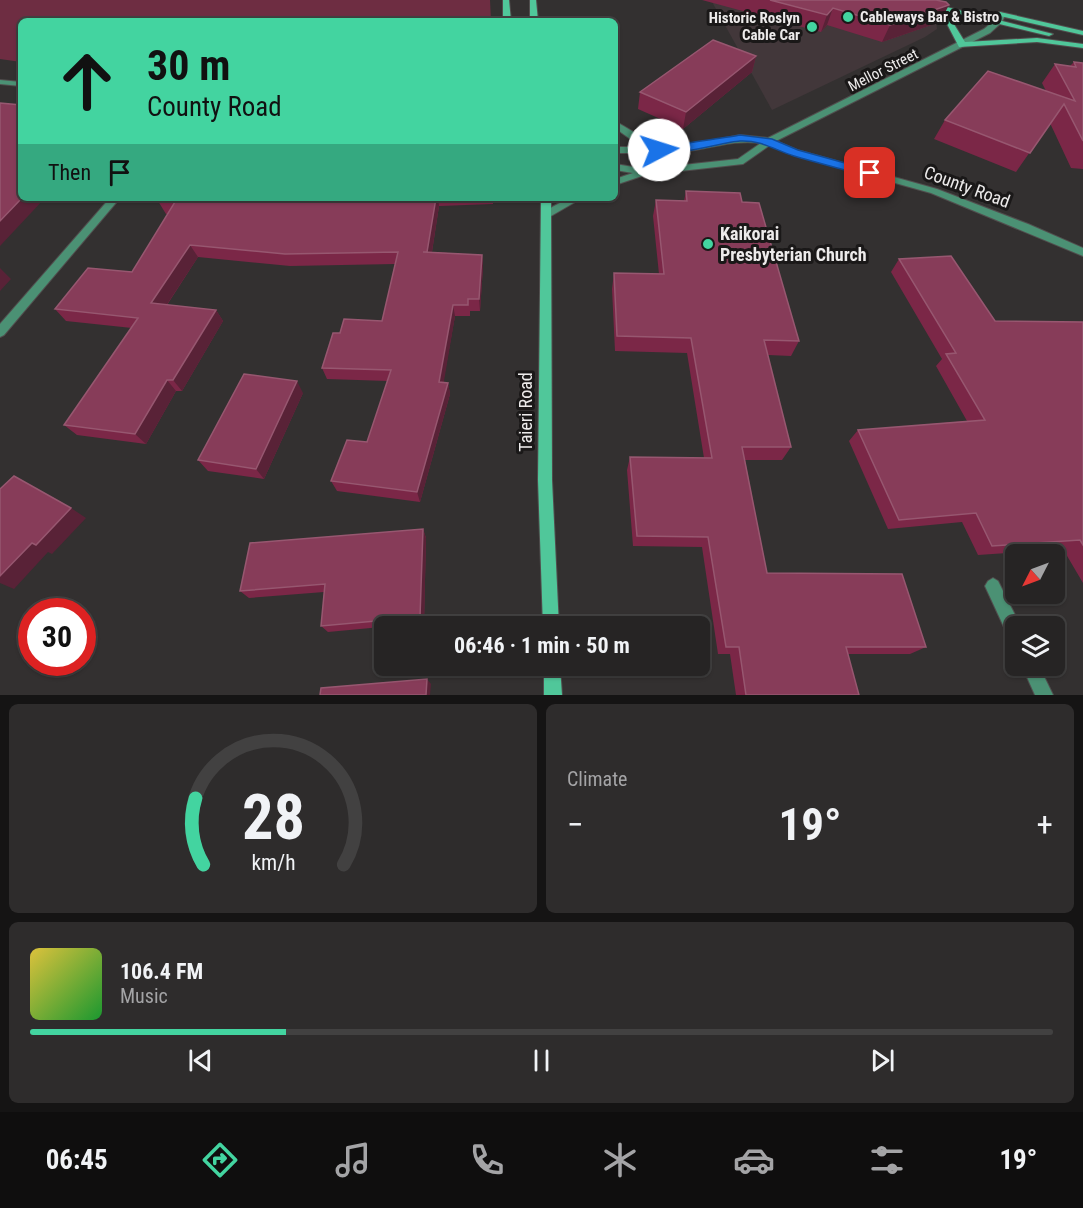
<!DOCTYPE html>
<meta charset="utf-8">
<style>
body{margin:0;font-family:"Roboto Condensed",sans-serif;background:#2e2c2c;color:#f1f3f6;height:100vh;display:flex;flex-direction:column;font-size:22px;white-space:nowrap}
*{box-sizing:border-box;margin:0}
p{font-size:20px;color:#a4a4a6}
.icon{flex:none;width:33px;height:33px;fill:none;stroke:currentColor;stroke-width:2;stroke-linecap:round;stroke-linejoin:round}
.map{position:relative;height:695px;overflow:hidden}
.panel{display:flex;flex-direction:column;gap:9px;padding:9px;background:#151414;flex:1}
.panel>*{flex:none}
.guide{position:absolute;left:18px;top:18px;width:600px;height:183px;border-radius:9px;box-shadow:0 2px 4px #0004,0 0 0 2px #424141;background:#43d4a0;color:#111;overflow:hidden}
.needle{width:39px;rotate:228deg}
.tools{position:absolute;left:1005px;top:544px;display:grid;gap:12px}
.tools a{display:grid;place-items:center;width:60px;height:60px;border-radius:9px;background:#262424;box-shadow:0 2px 4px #0004,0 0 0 2px #424141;font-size:30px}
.speed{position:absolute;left:18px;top:598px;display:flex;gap:12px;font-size:30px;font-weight:700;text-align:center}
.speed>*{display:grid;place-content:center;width:78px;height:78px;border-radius:50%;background:#262424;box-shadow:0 2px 4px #0004,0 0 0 2px #424141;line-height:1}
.speed .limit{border:9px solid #d22;background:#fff;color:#111}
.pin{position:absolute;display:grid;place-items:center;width:51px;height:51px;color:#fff;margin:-26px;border-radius:12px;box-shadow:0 3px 9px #0006}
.me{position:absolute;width:66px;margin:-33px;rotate:85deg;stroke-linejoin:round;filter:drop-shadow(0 0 4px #0008)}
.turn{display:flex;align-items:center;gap:21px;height:126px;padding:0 30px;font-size:27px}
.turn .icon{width:78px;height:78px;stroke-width:2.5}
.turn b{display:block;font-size:42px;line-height:51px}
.then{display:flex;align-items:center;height:57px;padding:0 30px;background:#0003;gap:12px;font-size:22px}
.big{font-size:45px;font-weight:700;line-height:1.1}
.panel .tile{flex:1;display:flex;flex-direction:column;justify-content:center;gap:9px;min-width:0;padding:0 21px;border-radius:9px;background:#2e2c2c}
.panel .dial{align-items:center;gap:0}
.dial svg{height:156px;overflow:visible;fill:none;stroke:#424141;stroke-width:7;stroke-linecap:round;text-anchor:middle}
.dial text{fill:#f1f3f6;stroke:none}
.song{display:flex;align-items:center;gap:18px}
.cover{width:72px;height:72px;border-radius:9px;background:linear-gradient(135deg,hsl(50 70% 55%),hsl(130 70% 35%))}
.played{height:6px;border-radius:3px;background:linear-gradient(90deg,#43d4a0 25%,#424141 25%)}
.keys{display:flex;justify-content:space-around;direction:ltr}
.heat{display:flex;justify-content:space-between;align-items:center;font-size:33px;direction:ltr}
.panel .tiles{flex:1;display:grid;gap:9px;grid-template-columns:1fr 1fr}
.tile:last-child{grid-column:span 2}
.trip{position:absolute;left:374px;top:616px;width:336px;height:60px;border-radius:9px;background:#262424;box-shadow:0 2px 4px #0004,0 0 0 2px #424141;font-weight:700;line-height:60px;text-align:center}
.tabs{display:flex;height:96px;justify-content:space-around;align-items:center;background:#0f0e0e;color:#a4a4a6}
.tabs .icon{width:42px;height:42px}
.tabs .selected{color:#43d4a0}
.tabs b{font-size:27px;color:#f1f3f6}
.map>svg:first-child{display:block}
.built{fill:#42373a}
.green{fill:#6e2d42}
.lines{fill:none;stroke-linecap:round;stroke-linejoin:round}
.street-casing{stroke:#514e4e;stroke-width:2}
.secondary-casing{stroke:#514e4e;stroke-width:2}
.street{fill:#4b9174;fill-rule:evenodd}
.secondary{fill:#50c79a;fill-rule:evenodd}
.wall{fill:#7b2747}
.shaded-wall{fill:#592237}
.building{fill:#873c59;stroke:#975770;stroke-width:1.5}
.route{fill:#1a73e8;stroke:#114b97;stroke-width:1.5}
.poi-dot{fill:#43d4a0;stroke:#1a1818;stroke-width:2}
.labels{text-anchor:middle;stroke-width:6;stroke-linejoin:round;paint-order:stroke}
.far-poi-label{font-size:15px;font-weight:bold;fill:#edebeb;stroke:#1a1818;text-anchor:start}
.far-street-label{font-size:15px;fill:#edebeb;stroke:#1a1818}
.street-label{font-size:18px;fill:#edebeb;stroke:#1a1818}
.poi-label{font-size:18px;font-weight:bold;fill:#edebeb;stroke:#1a1818;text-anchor:start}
</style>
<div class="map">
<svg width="1083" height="695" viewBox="0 0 1083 695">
<rect width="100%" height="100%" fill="#333030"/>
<path class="built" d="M711,0L936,21L937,29L925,37L772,110Z"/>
<path class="green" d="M0,0H490L491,21H21V62L0,59Z"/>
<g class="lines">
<defs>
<path id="street" d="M999,12L1006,14L1001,23L990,33L776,141L797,150L937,189L1028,224L1083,248V256L931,193L791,154L770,145L743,164L645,175L615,185V179L633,173L615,170V164L646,169L738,159L761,143C735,140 720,146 695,150C669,154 642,153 615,153V147H646L633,141L615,128V121L659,147L695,144L740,135L768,138L984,29L995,20Z
M0,80L21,82V86L0,84Z
M110,198H120L4,335L0,337V324Z
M569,198H582L551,216H543V212Z
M993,578L998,581L1021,627H1016V642L1010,640L985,586L988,581Z
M1022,666H1039L1053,695H1035Z"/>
<path id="secondary" d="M503,0H509L511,21H503Z
M530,0H536L538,21H530Z
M908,0H919L1053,34L1049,36L937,9L952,21L965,42L1037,38L1083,44V48L1037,42L959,47L947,24L929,9V6Z
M1000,12L1083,31V35L1000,16Z
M541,198H551L552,480L559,627H543L538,480Z
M544,666H560L562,695H544Z"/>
</defs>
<use href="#street" class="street-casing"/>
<use href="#secondary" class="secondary-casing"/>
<use href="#street" class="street"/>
<use href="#secondary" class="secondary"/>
</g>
<path class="wall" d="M702,0H936L940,22L882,42L827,25L821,32Z
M756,56L752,72L683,129L638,109L640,92Z
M1074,62L1083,63V169L1071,168L1050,123L1016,172L934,139L945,120L1046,91L1042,83L1055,64L1070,66Z
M686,191L742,202L799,341L791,356L768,355L791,447L782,460H745L767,573L926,647L910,654H848L859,695H736L730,654H718L702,547L633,546L627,470L630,457L704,458L687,353L615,351L612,289L614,273L659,274L653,216L656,200L684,201Z
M160,198H493V204L439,206L432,252L482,255L483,267L480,311H470V316H455L443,383H448L450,394L420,502L337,491L331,481L367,442L388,381L327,379L322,368L340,333L382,321L395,264L290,266L198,257L167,305L216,310L223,321L182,391H176L146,444L77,435L64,425L132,328L66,321L55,309L132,272L168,214H166L158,201Z
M899,259L995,321L1083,322V583L1063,549L978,555L962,522L888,529L849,441L858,430L967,421L936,366L942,359L891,272Z
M303,393L264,479L208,471L198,460Z
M423,529L426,538L424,623L328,632L321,626L324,592L249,598L240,591Z"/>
<path class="shaded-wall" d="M949,5L940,22L882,42L890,25Z
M833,8L827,25L821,32L827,15Z
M756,56L752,72L683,129L686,112Z
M22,198H45L0,246V221Z
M436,198H438L439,206L430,264L427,252Z
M190,245L198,257L160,315L151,303Z
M482,255L483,267L480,311L479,299Z
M0,268L11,279L0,291Z
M453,305L455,316L442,393L439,382Z
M216,310L223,321L182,391L173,380Z
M167,380L176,391L146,444L135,434Z
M297,381L303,393L264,479L256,469Z
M448,383L450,394L420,502L417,492Z
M71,508L86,518L52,554L48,552L14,589L0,583V576L32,543Z
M423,529L426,538L424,623L420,617Z
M427,679L431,684L430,695H426Z"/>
<path class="building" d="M770,0H936L946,2L949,5L890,25L833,8L827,15Z
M713,40L756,56L686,112L640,92Z
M1074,62L1083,63V141L1064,104L1030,153L945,120L988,71L1075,101L1055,64L1076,67Z
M0,103L21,105V198H22L0,221Z
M686,191L740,193L742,202L759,203L799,341L764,340L791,447H742L767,573L902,574L926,647H846L859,695H746L739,647H726L708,537L637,536L630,457L712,458L691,338L617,336L614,273L664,274L656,200L687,201Z
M160,198H436L427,252H423L482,255L479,299H468V305H453L439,382L448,383L417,492L331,481L347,440L367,442L391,370L322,368L333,333H340L344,319L382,321L398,252L285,254L190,245L151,303L216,310L173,380H167L135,434L64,425L138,318L55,309L88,268L132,272L175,202L158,201Z
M951,256L995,321L1083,322V545L1080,540L992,546L976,513L899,520L858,430L985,420L946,354L956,353L899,259Z
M244,374L297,381L256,469L198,460Z
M14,476L71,508L36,545L32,543L0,576V489Z
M423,529L420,617L321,626L325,584L240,591L250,543Z
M427,679L426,695H320L321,688Z"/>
<path class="route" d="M740,135L772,139L798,150L874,171L876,173L870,177L866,176C842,169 818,163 794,156C775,150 761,140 740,141C722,142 666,160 653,150C659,146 726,138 740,135Z"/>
<g class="poi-dot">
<circle cx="848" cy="17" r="6"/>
<circle cx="812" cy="27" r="6"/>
<circle cx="708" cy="244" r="6"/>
</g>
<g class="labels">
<g class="far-poi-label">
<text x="860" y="22">Cableways Bar &amp; Bistro</text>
<text x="800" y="23" text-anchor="end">Historic Roslyn<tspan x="800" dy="17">Cable Car</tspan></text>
</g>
<g class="far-street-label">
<text transform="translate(883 70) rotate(-27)" y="5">Mellor Street</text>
</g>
<g class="street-label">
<text transform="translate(967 187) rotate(20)" y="6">County Road</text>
<text transform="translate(526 412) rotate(-90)" y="6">Taieri Road</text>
</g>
<g class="poi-label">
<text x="720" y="240">Kaikorai<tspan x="720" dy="21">Presbyterian Church</tspan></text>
</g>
</g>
</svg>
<div class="tools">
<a><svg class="needle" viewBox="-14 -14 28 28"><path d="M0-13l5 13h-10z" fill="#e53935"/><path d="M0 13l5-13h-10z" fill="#a4a4a6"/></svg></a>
<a><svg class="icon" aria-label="layers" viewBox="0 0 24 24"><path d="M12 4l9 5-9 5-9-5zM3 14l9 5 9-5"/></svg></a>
</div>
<div class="speed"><div class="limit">30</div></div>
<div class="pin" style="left:870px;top:173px;background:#d93025"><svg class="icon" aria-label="arrive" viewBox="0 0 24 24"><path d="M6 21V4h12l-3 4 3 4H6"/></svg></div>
<svg class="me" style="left:659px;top:150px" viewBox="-20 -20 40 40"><circle r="19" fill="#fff"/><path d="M0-13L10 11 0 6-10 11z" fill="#1a73e8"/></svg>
<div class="trip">06:46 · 1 min · 50 m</div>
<div class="guide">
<div class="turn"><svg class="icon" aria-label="ahead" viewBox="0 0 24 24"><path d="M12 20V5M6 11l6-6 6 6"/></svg><div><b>30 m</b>County Road</div></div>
<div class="then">Then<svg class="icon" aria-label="arrive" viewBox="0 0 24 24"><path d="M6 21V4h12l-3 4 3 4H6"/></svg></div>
</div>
</div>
<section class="panel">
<div class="tiles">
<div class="tile dial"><svg viewBox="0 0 100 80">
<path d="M14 69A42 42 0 1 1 86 69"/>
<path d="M14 69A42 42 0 0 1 10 35" stroke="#43d4a0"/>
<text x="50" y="56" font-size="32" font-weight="700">28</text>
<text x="50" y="72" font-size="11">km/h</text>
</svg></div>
<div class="tile"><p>Climate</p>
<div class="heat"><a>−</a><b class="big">19°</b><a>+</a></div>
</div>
<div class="tile">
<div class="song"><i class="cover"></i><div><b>106.4 FM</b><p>Music</p></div></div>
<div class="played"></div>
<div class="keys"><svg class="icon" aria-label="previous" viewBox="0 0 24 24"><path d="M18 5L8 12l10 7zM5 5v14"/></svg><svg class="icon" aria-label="pause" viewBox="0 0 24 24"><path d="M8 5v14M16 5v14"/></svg><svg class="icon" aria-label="next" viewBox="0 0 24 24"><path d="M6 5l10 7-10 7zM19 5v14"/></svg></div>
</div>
</div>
</section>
<nav class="tabs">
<b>06:45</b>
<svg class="icon selected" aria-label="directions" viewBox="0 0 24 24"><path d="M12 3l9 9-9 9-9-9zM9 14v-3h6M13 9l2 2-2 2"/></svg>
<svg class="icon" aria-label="music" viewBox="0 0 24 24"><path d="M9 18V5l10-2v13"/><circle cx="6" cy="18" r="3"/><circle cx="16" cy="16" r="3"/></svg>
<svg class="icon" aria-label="phone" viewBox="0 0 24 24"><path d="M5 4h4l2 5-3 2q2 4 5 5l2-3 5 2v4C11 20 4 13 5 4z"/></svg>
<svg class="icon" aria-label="climate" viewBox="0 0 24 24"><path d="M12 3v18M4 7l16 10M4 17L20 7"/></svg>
<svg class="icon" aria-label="car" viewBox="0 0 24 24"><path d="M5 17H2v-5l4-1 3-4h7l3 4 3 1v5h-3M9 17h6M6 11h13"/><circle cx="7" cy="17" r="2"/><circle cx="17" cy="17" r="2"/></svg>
<svg class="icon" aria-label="filters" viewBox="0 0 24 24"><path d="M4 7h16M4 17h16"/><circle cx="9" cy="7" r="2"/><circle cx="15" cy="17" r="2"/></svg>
<b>19°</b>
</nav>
